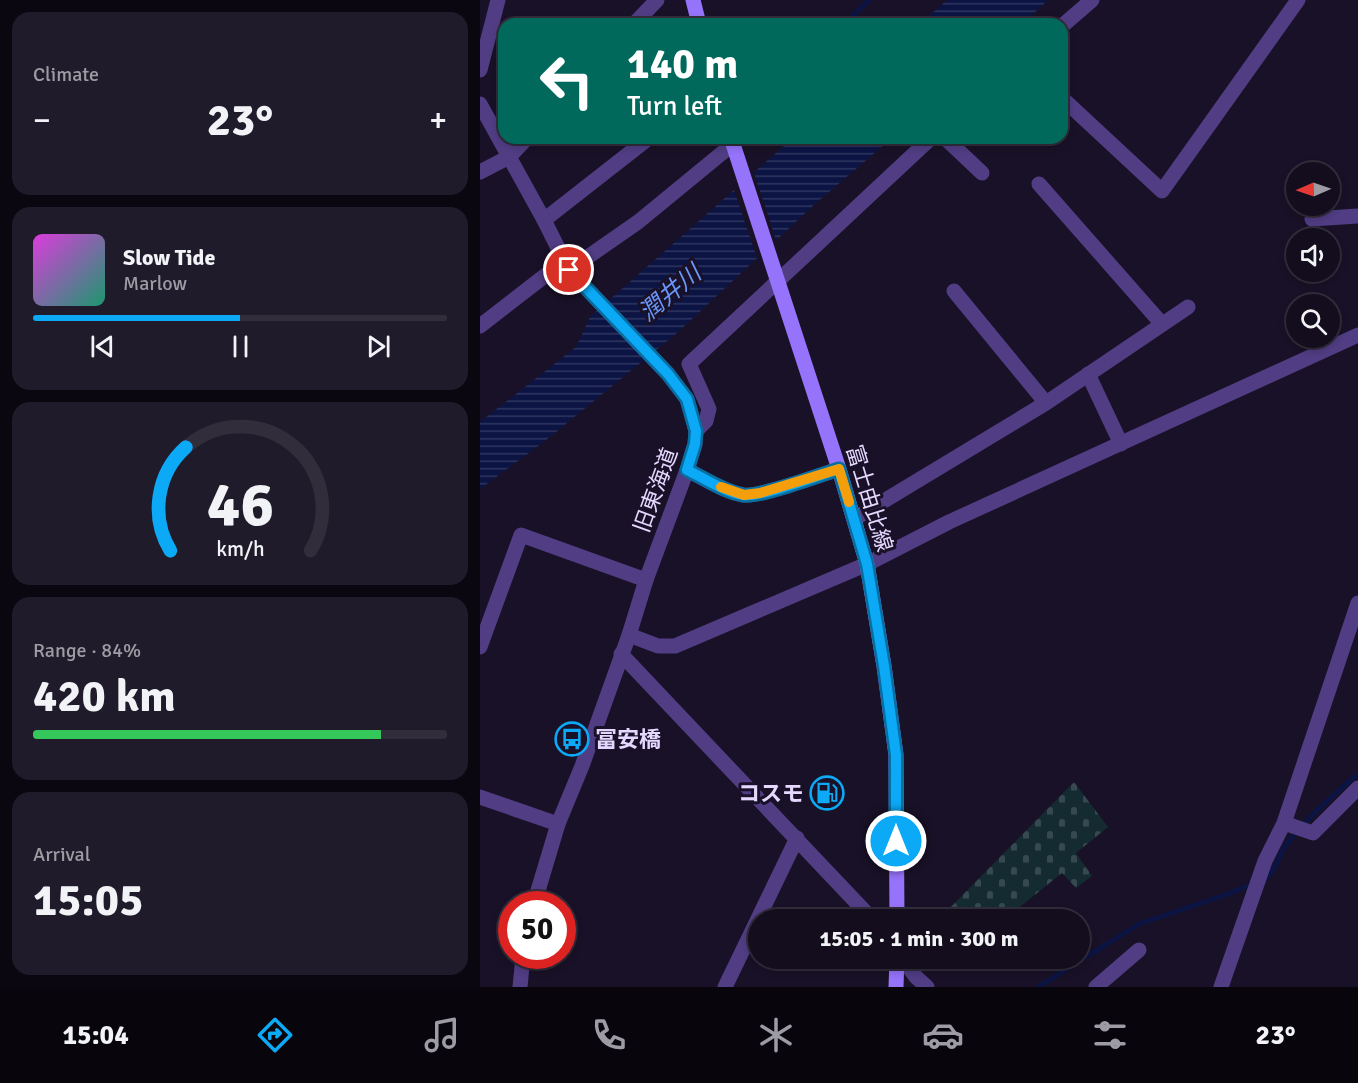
<!DOCTYPE html>
<meta charset="utf-8">
<style>
body{margin:0;font-family:Signika,"Noto Sans JP",sans-serif;background:#201b2a;color:#f1f3f6;height:100vh;display:flex;flex-direction:column;font-size:22px;white-space:nowrap}
*{box-sizing:border-box;margin:0}
p{font-size:20px;color:#9d9ca4}
.icon{flex:none;width:33px;height:33px;fill:none;stroke:currentColor;stroke-width:2;stroke-linecap:round;stroke-linejoin:round}
.map{position:relative;flex:1;overflow:hidden}
.side{display:flex;flex-direction:column;gap:12px;padding:12px;background:#0a0710;width:480px}
.side>*{flex:none}
.top-card{position:absolute;left:18px;top:18px;width:570px;height:126px;border-radius:18px;box-shadow:0 3px 9px #0003,0 0 0 2px #322d3b;background:#00695c;color:#fff;overflow:hidden}
.needle{width:39px;rotate:268deg}
.controls{position:absolute;left:806px;top:162px;display:grid;gap:12px}
.controls a{display:grid;place-items:center;width:54px;height:54px;border-radius:50%;background:#130d1d;box-shadow:0 3px 9px #0003,0 0 0 2px #322d3b;font-size:30px}
.speed{position:absolute;left:18px;top:891px;display:flex;gap:12px;font-size:30px;font-weight:700;text-align:center}
.speed>*{display:grid;place-content:center;width:78px;height:78px;border-radius:50%;background:#130d1d;box-shadow:0 3px 9px #0003,0 0 0 2px #322d3b;line-height:1}
.speed .limit{border:9px solid #d22;background:#fff;color:#111}
.pin{position:absolute;display:grid;place-items:center;width:51px;height:51px;color:#fff;margin:-26px;border:3px solid #fff;border-radius:50%;box-shadow:0 2px 6px #0007}
.me{position:absolute;width:66px;margin:-33px;rotate:0deg;stroke-linejoin:round;filter:drop-shadow(0 0 4px #0008)}
.turn{display:flex;align-items:center;gap:21px;height:126px;padding:0 30px;font-size:27px}
.turn .icon{width:78px;height:78px;stroke-width:2.5}
.turn b{display:block;font-size:42px;line-height:51px}
.big{font-size:45px;font-weight:700;line-height:1.1}
.side .card{flex:1;display:flex;flex-direction:column;justify-content:center;gap:9px;min-width:0;padding:0 21px;border-radius:18px;background:#201b2a}
.side .dial{align-items:center;gap:0}
.dial svg{height:156px;overflow:visible;fill:none;stroke:#322d3b;stroke-width:7;stroke-linecap:round;text-anchor:middle}
.dial text{fill:#f1f3f6;stroke:none}
.song{display:flex;align-items:center;gap:18px}
.cover{width:72px;height:72px;border-radius:9px;background:linear-gradient(135deg,hsl(300 70% 55%),hsl(160 70% 35%))}
.played{height:6px;border-radius:3px;background:linear-gradient(90deg,#0ba9f6 50%,#322d3b 50%)}
.keys{display:flex;justify-content:space-around;direction:ltr}
.heat{display:flex;justify-content:space-between;align-items:center;font-size:33px;direction:ltr}
.charge{height:9px;border-radius:4px;background:linear-gradient(90deg,#34c759 84%,#322d3b 0)}
.trip{position:absolute;left:268px;top:909px;width:342px;height:60px;border-radius:30px;background:#130d1d;box-shadow:0 3px 9px #0003,0 0 0 2px #322d3b;font-weight:700;line-height:60px;text-align:center}
.menu{display:flex;height:96px;justify-content:space-around;align-items:center;background:#08050c;color:#9d9ca4}
.menu .icon{width:42px;height:42px}
.menu .active{color:#0ba9f6}
.menu b{font-size:27px;color:#f1f3f6}
main{display:flex;flex:1;min-height:0}
.map>svg:first-child{display:block}
.cemetery{fill:url(#cemetery-stones)}
.water{fill:url(#water-rules)}
.pier{fill:#191127}
.lines{fill:none;stroke-linecap:round;stroke-linejoin:round}
.stream{stroke:#0c1444;stroke-width:5}
.minor{stroke:#503d84;stroke-width:15}
.tertiary{stroke:#503d84;stroke-width:15}
.secondary{stroke:#9573fa;stroke-width:15}
.route-casing{stroke:#076ea0;stroke-width:15}
.route{stroke:#0ba9f6;stroke-width:10}
.slow{stroke:#f59e0b;stroke-width:10}
.labels{text-anchor:middle;stroke-width:6;stroke-linejoin:round;paint-order:stroke}
.street-label{font-size:22px;fill:#e5d8fe;stroke:#191127}
.poi-label{font-size:22px;font-weight:bold;fill:#e5d8fe;stroke:#191127;text-anchor:start}
.water-label{font-size:24px;font-style:italic;fill:#6a96f9;stroke:#191127}
</style>
<main>
<section class="side">
<div class="card"><p>Climate</p>
<div class="heat"><a>−</a><b class="big">23°</b><a>+</a></div>
</div>
<div class="card">
<div class="song"><i class="cover"></i><div><b>Slow Tide</b><p>Marlow</p></div></div>
<div class="played"></div>
<div class="keys"><svg class="icon" aria-label="previous" viewBox="0 0 24 24"><path d="M18 5L8 12l10 7zM5 5v14"/></svg><svg class="icon" aria-label="pause" viewBox="0 0 24 24"><path d="M8 5v14M16 5v14"/></svg><svg class="icon" aria-label="next" viewBox="0 0 24 24"><path d="M6 5l10 7-10 7zM19 5v14"/></svg></div>
</div>
<div class="card dial"><svg viewBox="0 0 100 80">
<path d="M14 69A42 42 0 1 1 86 69"/>
<path d="M14 69A42 42 0 0 1 22 16" stroke="#0ba9f6"/>
<text x="50" y="56" font-size="32" font-weight="700">46</text>
<text x="50" y="72" font-size="11">km/h</text>
</svg></div>
<div class="card"><p>Range · 84%</p><b class="big">420 km</b><div class="charge"></div></div>
<div class="card"><p>Arrival</p><b class="big">15:05</b></div>
</section>
<div class="map">
<svg width="878" height="987" viewBox="0 0 878 987">
<defs>
<pattern id="cemetery-stones" width="16" height="16" patternUnits="userSpaceOnUse" patternTransform="scale(1.5)"><rect width="16" height="16" fill="#142b31"/><path d="M2 7V4a2 2 0 0 1 4 0v3zM10 15v-3a2 2 0 0 1 4 0v3z" fill="#364950"/></pattern>
<pattern id="water-rules" width="6" height="5" patternUnits="userSpaceOnUse" patternTransform="scale(1.5)"><rect width="6" height="5" fill="#0c1444"/><path d="M0 2.5h6" fill="none" stroke="#2f3560"/></pattern>
</defs>
<rect width="100%" height="100%" fill="#191127"/>
<path class="cemetery" d="M594,782L628,827L596,853L612,876L596,888L582,873L525,919H459Z"/>
<path class="water" d="M467,0H568L542,24H440Z
M313,138H412L335,204L197,333L65,441L0,489V422L96,347L110,317Z"/>
<path class="pier" d="M273,170L297,243L278,261L253,187Z"/>
<g class="lines">
<path class="stream" d="M365,24L389,0
M783,880C795,874 799,855 806,845C827,818 852,796 878,774
M558,987L659,924L748,894L774,883"/>
<path class="minor" d="M582,26L612,0
M582,98L682,191L818,0
M465,138L502,173
M0,172L29,157
M559,184L682,324
M832,219L878,216
M64,220L165,141V138
M89,270L158,222L253,144
M474,291L566,403
M608,374L641,444
M216,431L226,421L229,409L209,364L451,138
M207,470C224,478 244,492 263,495C279,498 340,475 359,469
M374,519L566,403L708,307
M149,635L178,646H195L387,564
M0,647L41,535L166,580
M141,654L393,920
M0,797L78,824
M804,823L833,833L878,788
M245,987L317,838
M616,987L659,950
M741,987L785,861L804,823L878,603"/>
<path class="tertiary" d="M154,24L177,0
M0,70L18,0
M0,104L64,220L89,270L188,374L207,399L216,431L215,444L207,470L166,580L149,635L102,766L78,824L54,904
M29,157L47,138
M0,326L84,261
M387,564L469,522L878,335
M422,958L436,977L447,987
M40,987L43,956"/>
<path class="secondary" d="M213,0L219,24
M251,138L359,469L387,564L404,666L416,755L417,920
M416,987L417,958"/>
</g>
<g class="lines">
<defs>
<path id="route" d="M89,270L188,374L207,399L216,431L215,444L207,470C224,478 244,492 263,495C279,498 340,475 359,469L387,564L404,666L416,755V841"/>
</defs>
<use href="#route" class="route-casing"/>
<use href="#route" class="route"/>
<path class="slow" d="M241,487L264,495L280,493L359,469L369,502"/>
</g>
<defs>
<symbol id="bus-ring" viewBox="-11 -11 22 22"><circle r="9.5" fill="#191127" stroke="#0ba9f6" stroke-width="1.5"/><path d="M-5-6H5V4H4V6H2V4H-2V6H-4V4H-5ZM-3.5-4V0h7V-4ZM-3.5 1.2v1.5H-2V1.2ZM2 1.2v1.5H3.5V1.2Z" fill="#0ba9f6"/></symbol>
<symbol id="fuel-ring" viewBox="-11 -11 22 22"><circle r="9.5" fill="#191127" stroke="#0ba9f6" stroke-width="1.5"/><path d="M-5.5-6h7V0h2V4h1.3V-2.5L3-4.5l.8-.8L6-3V5H2.5V1h-1V6h-7ZM-4.2-4.7v3.2H.2V-4.7Z" fill="#0ba9f6"/></symbol>
</defs>
<g fill-rule="evenodd">
<use href="#bus-ring" x="73" y="720" width="38" height="38"/>
<use href="#fuel-ring" x="328" y="774" width="38" height="38"/>
</g>
<g class="labels">
<g class="street-label">
<text transform="translate(175 490) rotate(-70)" y="8">旧東海道</text>
<text transform="translate(390 498) rotate(73)" y="8">富士由比線</text>
</g>
<g class="poi-label">
<text x="115" y="747">冨安橋</text>
<text x="324" y="801" text-anchor="end">コスモ</text>
</g>
<g class="water-label">
<text transform="translate(190 293) rotate(-40)" y="8">潤井川</text>
</g>
</g>
</svg>
<div class="controls">
<a><svg class="needle" viewBox="-14 -14 28 28"><path d="M0-13l5 13h-10z" fill="#e53935"/><path d="M0 13l5-13h-10z" fill="#9d9ca4"/></svg></a>
<a><svg class="icon" aria-label="sound" viewBox="0 0 24 24"><path d="M4 9h4l5-4v14l-5-4H4zM17 9q2 3 0 6"/></svg></a>
<a><svg class="icon" aria-label="search" viewBox="0 0 24 24"><circle cx="10" cy="10" r="6"/><path d="M15 15l6 6"/></svg></a>
</div>
<div class="speed"><div class="limit">50</div></div>
<div class="pin" style="left:89px;top:270px;background:#d93025"><svg class="icon" aria-label="arrive" viewBox="0 0 24 24"><path d="M6 21V4h12l-3 4 3 4H6"/></svg></div>
<svg class="me" style="left:416px;top:841px" viewBox="-20 -20 40 40"><circle r="17" fill="#0ba9f6" stroke="#fff" stroke-width="3"/><path d="M0-11L8 9 0 5-8 9z" fill="#fff"/></svg>
<div class="trip">15:05 · 1 min · 300 m</div>
<div class="top-card">
<div class="turn"><svg class="icon" aria-label="left" viewBox="0 0 24 24"><path d="M17 20v-9H6M10 6l-5 5 5 5"/></svg><div><b>140 m</b>Turn left</div></div>
</div>
</div>
</main>
<nav class="menu">
<b>15:04</b>
<svg class="icon active" aria-label="directions" viewBox="0 0 24 24"><path d="M12 3l9 9-9 9-9-9zM9 14v-3h6M13 9l2 2-2 2"/></svg>
<svg class="icon" aria-label="music" viewBox="0 0 24 24"><path d="M9 18V5l10-2v13"/><circle cx="6" cy="18" r="3"/><circle cx="16" cy="16" r="3"/></svg>
<svg class="icon" aria-label="phone" viewBox="0 0 24 24"><path d="M5 4h4l2 5-3 2q2 4 5 5l2-3 5 2v4C11 20 4 13 5 4z"/></svg>
<svg class="icon" aria-label="climate" viewBox="0 0 24 24"><path d="M12 3v18M4 7l16 10M4 17L20 7"/></svg>
<svg class="icon" aria-label="car" viewBox="0 0 24 24"><path d="M5 17H2v-5l4-1 3-4h7l3 4 3 1v5h-3M9 17h6M6 11h13"/><circle cx="7" cy="17" r="2"/><circle cx="17" cy="17" r="2"/></svg>
<svg class="icon" aria-label="filters" viewBox="0 0 24 24"><path d="M4 7h16M4 17h16"/><circle cx="9" cy="7" r="2"/><circle cx="15" cy="17" r="2"/></svg>
<b>23°</b>
</nav>
